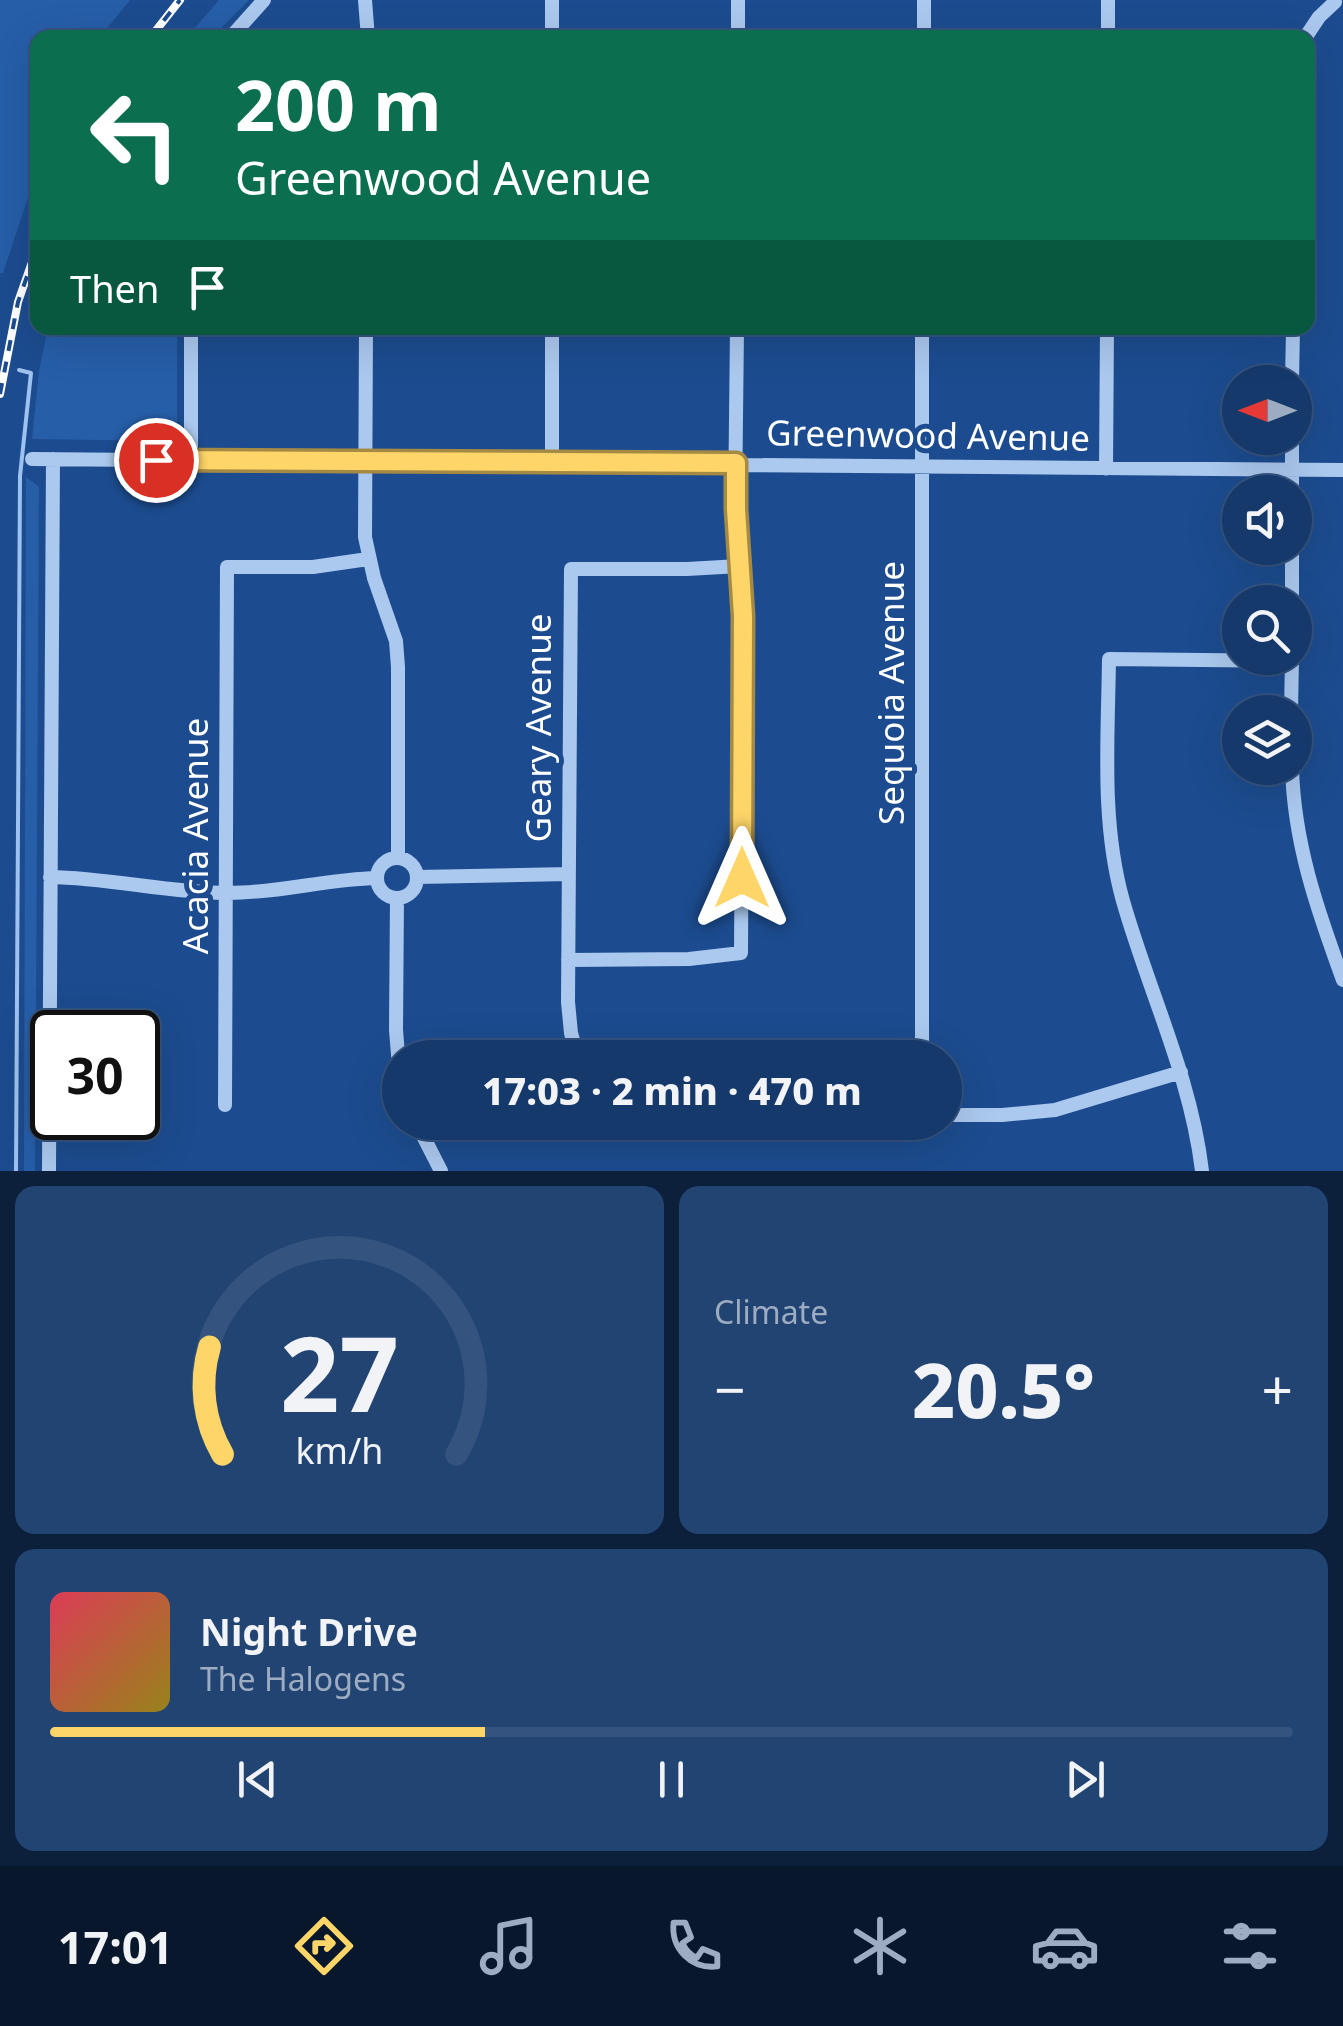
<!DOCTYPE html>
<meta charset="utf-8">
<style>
body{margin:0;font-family:"Noto Sans",sans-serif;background:#224473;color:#f1f3f6;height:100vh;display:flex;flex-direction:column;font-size:38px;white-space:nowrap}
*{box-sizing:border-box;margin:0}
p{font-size:32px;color:#9dacc1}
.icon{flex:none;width:55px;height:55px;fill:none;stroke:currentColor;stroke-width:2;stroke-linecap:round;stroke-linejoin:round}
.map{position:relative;height:1171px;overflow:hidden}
.side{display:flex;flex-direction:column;gap:15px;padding:15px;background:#0c1f3b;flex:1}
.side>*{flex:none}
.banner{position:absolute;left:30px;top:30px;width:1285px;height:305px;border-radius:20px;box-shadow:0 10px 40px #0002,0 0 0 2px #34537e;background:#0b6e4f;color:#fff;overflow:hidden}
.needle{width:65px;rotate:270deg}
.controls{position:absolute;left:1222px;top:365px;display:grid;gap:20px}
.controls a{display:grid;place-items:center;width:90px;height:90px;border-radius:50%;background:#15396b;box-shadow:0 10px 40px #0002,0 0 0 2px #34537e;font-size:50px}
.speed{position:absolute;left:30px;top:1010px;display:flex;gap:20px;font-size:50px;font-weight:700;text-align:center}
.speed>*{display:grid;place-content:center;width:130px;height:130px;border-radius:50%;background:#15396b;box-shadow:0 10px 40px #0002,0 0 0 2px #34537e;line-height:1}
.speed .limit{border:5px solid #111;border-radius:15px;background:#fff;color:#111}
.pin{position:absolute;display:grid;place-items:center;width:85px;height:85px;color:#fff;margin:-42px;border:5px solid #fff;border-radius:50%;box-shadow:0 2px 10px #0007}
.me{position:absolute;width:110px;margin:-55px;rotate:0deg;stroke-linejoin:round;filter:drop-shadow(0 0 8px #0008)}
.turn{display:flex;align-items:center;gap:35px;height:210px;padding:0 40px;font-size:45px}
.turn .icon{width:130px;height:130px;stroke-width:2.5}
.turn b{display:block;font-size:70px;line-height:85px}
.then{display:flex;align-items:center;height:95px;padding:0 40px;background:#0003;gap:20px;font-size:38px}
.big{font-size:75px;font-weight:800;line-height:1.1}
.side .card{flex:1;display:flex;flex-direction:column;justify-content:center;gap:15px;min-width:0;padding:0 35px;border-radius:20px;background:#224473}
.side .dial{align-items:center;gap:0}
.dial svg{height:260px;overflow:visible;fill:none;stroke:#34537e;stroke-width:7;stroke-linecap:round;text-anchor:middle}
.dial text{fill:#f1f3f6;stroke:none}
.song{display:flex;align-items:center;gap:30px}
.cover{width:120px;height:120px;border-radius:15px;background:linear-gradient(135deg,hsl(350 70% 55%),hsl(50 70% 35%))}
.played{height:10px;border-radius:5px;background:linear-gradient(90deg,#fed569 35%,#34537e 35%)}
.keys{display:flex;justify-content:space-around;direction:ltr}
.heat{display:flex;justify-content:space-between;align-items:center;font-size:55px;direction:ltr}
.side .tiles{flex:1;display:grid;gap:15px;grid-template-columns:1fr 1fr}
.card:last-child{grid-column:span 2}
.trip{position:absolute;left:382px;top:1040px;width:580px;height:100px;border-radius:50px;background:#15396b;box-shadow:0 10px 40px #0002,0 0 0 2px #34537e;font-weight:800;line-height:100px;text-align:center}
.dock{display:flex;height:160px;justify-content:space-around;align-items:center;background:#08172b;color:#9dacc1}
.dock .icon{width:70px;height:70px}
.dock .selected{color:#fed569}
.dock b{font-size:45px;color:#f1f3f6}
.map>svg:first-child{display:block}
.green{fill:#265ea8}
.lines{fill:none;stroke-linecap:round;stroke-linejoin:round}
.stream{stroke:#9ec2ef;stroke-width:4}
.minor{stroke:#abc8ee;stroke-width:14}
.rail-casing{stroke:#fff;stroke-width:8}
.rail{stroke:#1c4c8f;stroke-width:4;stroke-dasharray:11;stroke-linecap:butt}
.route-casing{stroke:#a58a44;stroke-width:25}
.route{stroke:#fed569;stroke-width:18}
.labels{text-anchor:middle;stroke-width:10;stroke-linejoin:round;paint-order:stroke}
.street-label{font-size:35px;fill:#fff;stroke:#1c4c8f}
</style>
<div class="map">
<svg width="1343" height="1171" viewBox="0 0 1343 1171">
<rect width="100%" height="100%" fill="#1c4c8f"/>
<path class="green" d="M0,0H130L100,37L38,38L37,170L3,273H0Z
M219,0H249L212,37H187Z
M48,328H177V428L164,441L32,439L39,371Z
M26,477L39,487L35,1171H24Z"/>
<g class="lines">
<path class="stream" d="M16,1171L20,476L31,373L19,370"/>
<path class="minor" d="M365,0L368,38
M230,38L264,0
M552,38V0
M738,38V0
M924,38V0
M1108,38V0
M1305,38L1319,17L1335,2
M366,328L365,537L374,578L396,641L398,667V858
M1292,382L1293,328
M32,459L1343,470
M191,460V328
M552,462V328
M1106,469L1107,328
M1292,492V438
M1292,602V548
M1291,712L1292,658
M1292,768C1294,843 1317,909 1343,980
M377 878a20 20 0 1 1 40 0a20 20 0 1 1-40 0Z
M50,877C111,878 169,893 229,893C279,893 327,879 377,878
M417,877L568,874
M397,898L396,1030L400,1079
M568,960L689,959L741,953L743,616L735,509L737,328
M578,1058L571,1033L568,1002L571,569H687L740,566
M922,1058V328
M225,1105L227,567H313L368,559
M945,1115H1002L1055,1110L1181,1072
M416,1122L441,1171
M611,1122L614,1127L747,1122
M49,1171L53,459
M1202,1171C1191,1077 1149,992 1123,901C1101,823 1108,740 1109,659L1292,661"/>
<defs>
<path id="rail" d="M150,38L180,0
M0,394L18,302L38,245"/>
</defs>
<use href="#rail" class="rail-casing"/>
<use href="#rail" class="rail"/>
</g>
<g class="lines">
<defs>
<path id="route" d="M156,460L736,463V509L743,616L742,878"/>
</defs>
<use href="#route" class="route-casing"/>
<use href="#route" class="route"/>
</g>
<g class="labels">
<g class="street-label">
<text transform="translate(928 436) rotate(1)" y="12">Greenwood Avenue</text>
<text transform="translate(892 693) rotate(-90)" y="12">Sequoia Avenue</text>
<text transform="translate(539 728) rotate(-90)" y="12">Geary Avenue</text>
<text transform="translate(196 836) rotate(-90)" y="12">Acacia Avenue</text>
</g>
</g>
</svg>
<div class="controls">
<a><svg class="needle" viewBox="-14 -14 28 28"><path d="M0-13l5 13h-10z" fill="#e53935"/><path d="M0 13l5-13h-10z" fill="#9dacc1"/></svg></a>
<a><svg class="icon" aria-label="sound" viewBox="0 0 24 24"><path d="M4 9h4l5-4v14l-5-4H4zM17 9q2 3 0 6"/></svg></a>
<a><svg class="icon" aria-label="search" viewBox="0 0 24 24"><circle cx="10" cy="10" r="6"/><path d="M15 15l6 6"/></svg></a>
<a><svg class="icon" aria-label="layers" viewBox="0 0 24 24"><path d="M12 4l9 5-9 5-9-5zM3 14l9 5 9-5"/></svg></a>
</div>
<div class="speed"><div class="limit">30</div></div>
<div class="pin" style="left:156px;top:460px;background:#d93025"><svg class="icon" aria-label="arrive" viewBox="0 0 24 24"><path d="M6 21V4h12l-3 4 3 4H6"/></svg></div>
<svg class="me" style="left:742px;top:878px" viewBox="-20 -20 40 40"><path d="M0-17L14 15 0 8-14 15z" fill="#fed569" stroke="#fff" stroke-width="4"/></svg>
<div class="trip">17:03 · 2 min · 470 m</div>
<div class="banner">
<div class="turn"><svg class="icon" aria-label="left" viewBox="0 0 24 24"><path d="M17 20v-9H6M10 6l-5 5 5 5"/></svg><div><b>200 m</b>Greenwood Avenue</div></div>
<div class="then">Then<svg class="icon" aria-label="arrive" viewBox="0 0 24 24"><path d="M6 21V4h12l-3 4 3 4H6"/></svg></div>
</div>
</div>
<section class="side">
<div class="tiles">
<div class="card dial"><svg viewBox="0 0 100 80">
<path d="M14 69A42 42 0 1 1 86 69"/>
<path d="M14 69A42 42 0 0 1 10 36" stroke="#fed569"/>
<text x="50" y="56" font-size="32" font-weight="700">27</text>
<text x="50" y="72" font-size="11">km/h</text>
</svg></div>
<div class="card"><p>Climate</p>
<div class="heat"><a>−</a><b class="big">20.5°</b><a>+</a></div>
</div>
<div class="card">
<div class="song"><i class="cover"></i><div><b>Night Drive</b><p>The Halogens</p></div></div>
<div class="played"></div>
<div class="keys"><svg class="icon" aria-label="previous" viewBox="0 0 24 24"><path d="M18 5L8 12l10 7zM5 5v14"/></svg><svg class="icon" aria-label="pause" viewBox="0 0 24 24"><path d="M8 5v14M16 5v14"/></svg><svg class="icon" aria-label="next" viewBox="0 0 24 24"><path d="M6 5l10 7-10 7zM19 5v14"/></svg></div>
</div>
</div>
</section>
<nav class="dock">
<b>17:01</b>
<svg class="icon selected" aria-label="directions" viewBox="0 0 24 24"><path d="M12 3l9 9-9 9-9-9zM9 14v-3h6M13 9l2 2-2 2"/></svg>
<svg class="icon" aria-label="music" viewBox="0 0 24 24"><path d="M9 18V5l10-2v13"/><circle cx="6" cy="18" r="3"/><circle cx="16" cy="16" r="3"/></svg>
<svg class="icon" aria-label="phone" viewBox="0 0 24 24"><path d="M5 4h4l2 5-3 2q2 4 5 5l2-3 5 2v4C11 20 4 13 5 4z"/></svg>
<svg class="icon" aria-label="climate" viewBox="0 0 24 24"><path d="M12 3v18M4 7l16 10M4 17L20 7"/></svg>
<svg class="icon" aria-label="car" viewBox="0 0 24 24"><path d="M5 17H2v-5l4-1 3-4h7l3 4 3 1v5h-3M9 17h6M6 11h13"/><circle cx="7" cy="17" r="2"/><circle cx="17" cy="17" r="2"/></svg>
<svg class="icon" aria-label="filters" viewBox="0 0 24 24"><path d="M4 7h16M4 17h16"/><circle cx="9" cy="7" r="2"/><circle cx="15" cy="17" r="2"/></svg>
</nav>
